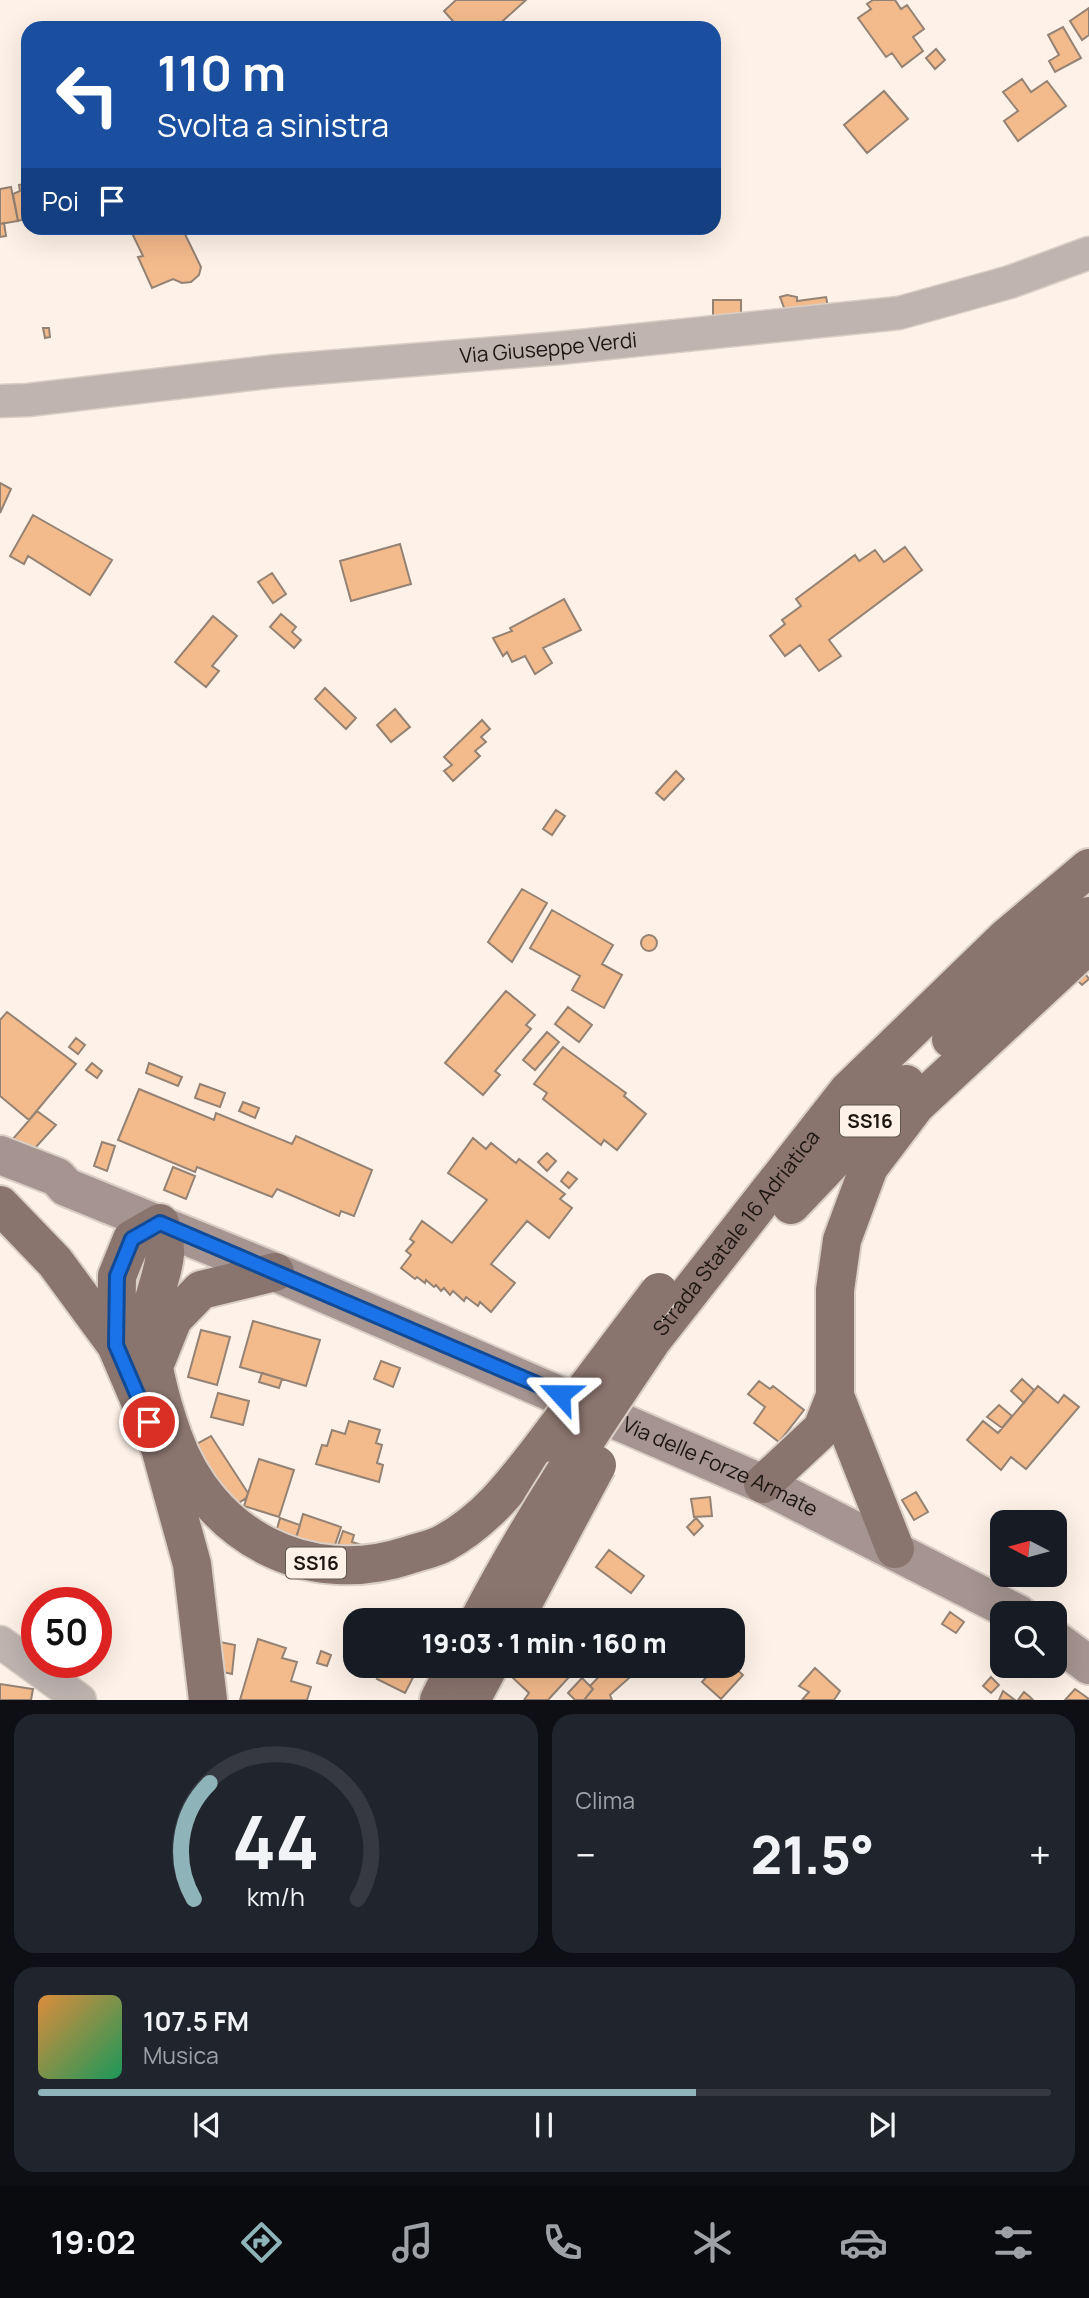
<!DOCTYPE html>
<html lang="it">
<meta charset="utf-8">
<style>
body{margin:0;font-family:Manrope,sans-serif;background:#20242c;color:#f1f3f6;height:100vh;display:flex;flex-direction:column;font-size:26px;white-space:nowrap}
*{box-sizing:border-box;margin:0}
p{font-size:23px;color:#9ea1a6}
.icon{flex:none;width:38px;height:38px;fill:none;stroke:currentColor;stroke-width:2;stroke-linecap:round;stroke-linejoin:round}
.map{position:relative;height:1700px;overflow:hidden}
.sheet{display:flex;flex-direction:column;gap:14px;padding:14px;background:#0d0f14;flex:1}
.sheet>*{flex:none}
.hud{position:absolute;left:21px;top:21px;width:700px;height:214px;border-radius:21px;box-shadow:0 7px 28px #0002;background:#1a4fa0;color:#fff;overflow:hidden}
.needle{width:46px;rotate:276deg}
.controls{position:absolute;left:990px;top:1510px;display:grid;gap:14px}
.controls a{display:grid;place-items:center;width:77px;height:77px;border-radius:14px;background:#171b24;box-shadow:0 7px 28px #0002;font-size:35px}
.speed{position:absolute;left:21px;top:1587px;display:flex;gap:14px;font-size:35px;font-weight:700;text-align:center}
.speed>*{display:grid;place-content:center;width:91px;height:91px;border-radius:50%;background:#171b24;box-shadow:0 7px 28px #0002;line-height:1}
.speed .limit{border:10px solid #d22;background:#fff;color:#111}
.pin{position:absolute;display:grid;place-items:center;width:60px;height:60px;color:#fff;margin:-30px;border:4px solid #fff;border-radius:50%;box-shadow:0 2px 7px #0007}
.me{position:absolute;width:77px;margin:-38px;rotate:294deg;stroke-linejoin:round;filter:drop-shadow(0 0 5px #0008)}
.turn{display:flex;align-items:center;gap:24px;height:147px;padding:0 21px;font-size:32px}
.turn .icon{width:91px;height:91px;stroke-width:2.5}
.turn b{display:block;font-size:49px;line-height:60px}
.then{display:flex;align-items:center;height:66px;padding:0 21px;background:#0003;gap:14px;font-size:26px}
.big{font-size:52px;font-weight:800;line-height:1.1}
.sheet .tile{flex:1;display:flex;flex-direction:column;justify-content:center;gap:10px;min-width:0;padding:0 24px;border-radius:21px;background:#20242c}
.sheet .dial{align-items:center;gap:0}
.dial svg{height:182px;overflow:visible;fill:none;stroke:#363941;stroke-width:7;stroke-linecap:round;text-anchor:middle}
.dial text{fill:#f1f3f6;stroke:none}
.song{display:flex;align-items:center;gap:21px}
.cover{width:84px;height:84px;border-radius:10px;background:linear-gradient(135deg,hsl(30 70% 55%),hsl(150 70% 35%))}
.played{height:7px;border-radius:4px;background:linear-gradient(90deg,#8eb3b8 65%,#363941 65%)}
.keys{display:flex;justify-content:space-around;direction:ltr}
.heat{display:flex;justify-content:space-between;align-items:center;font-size:38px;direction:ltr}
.sheet .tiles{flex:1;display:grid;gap:14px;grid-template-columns:1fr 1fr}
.tile:last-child{grid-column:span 2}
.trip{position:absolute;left:343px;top:1608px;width:402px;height:70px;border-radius:21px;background:#171b24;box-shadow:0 7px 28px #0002;font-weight:800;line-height:70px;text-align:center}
.tab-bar{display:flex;height:112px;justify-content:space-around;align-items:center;background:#090b0e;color:#9ea1a6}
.tab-bar .icon{width:49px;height:49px}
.tab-bar .on{color:#8eb3b8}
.tab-bar b{font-size:32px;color:#f1f3f6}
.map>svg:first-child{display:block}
.building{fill:#f3ba8b;stroke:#948274;stroke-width:2}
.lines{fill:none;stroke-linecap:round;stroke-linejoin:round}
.minor-casing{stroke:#dacfc5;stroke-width:35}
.secondary-casing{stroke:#dacfc5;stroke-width:42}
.trunk-casing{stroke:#dacfc5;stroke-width:42}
.minor{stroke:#bfb4b0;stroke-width:32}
.secondary{stroke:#a59490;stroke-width:38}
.trunk{stroke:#8a746e;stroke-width:38}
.trunk-bridge-casing{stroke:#dacfc5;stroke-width:42;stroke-linecap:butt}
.trunk-bridge{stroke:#8a746e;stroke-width:38}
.route-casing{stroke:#114b97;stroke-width:18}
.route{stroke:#1a73e8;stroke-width:12}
.labels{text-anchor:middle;stroke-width:5;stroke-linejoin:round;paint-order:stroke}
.shield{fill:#fef2e8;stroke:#605751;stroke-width:2}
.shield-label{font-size:19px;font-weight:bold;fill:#1c1510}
.street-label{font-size:21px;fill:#1c1510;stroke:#fef2e8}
</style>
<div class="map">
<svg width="1089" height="1700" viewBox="0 0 1089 1700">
<rect width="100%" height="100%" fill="#fef2e8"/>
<path class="building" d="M456,0H526L495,28H459L444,11Z
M873,0H895L901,9L907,5L924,29L913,37L923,51L902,67L892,53L886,57L858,18L871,9L867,4Z
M1089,8V35L1082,40L1070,21Z
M1063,27L1081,58L1055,72L1049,61L1059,55L1048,35Z
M936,49L945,60L935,69L926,58Z
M1022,79L1031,92L1047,81L1066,106L1018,141L1004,121L1018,111L1003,92Z
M884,91L908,119L867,153L844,125Z
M28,183V218L18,221L13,194L20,191L19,185Z
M11,187L18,221L0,224V189Z
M4,223L6,236L0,237V224Z
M133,228H182L201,267L199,275L191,282L182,283L173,279L152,288L138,257L143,256L130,229Z
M787,295L797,297V301L826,297L830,316L789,321L780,297Z
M713,300H741V326H713Z
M43,328H49L50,337L45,338Z
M0,483L11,489L0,513Z
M33,515L112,560L90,595L28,556L24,564L10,556Z
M400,544L411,584L351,601L340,561Z
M905,547L922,570L829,640L841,656L819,671L800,645L785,656L770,636L785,624L782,620L801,606L796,599L855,555L859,561L875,550L884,562Z
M272,573L286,594L273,603L258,582Z
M564,599L581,630L543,648L552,663L535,674L525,656L512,662L507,652L503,656L493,638L512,631L510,628Z
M281,614L296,627L292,632L301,640L294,648L270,627Z
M213,616L237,636L212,666L219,671L206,687L175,662Z
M325,688L356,718L346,729L315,699Z
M395,709L410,727L391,742L377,725Z
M482,720L490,729L481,737L486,742L475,751L480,756L453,781L444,771L452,765L444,757Z
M676,771L684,779L664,800L656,793Z
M556,810L565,816L552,835L543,829Z
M522,889L547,903L512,962L488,942Z
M552,910L613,945L602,964L622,975L604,1008L572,990L580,976L530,948Z
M641 943a8 8 0 1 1 16 0a8 8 0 1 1-16 0Z
M1083,971L1089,979L1082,985L1075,978Z
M506,991L535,1015L526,1025L531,1029L495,1071L500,1075L483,1095L445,1063Z
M568,1007L592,1025L579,1042L555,1024Z
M7,1012L76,1064L29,1120L0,1096V1020Z
M547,1032L559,1042L535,1070L523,1060Z
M76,1038L85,1045L78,1054L69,1047Z
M563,1047L626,1093L624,1096L646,1114L617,1150L604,1140L601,1145L543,1099L547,1093L534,1084Z
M92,1063L102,1071L97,1078L86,1070Z
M149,1063L182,1077L178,1086L146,1073Z
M200,1084L225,1093L220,1107L195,1098Z
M139,1089L214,1120L216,1113L292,1144L296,1136L372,1170L354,1216L341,1211L339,1216L277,1189L272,1197L197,1167L195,1172L118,1140Z
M243,1102L259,1108L255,1118L239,1111Z
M37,1111L56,1125L35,1148L12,1140Z
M473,1138L486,1149L491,1143L516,1163L519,1159L565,1194L560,1199L572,1208L549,1238L527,1221L491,1264L515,1283L491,1312L480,1302L478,1306L466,1297L464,1301L453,1291L450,1295L444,1288L441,1291L436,1285L434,1287L426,1280L425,1283L417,1277L415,1279L401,1268L411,1255L406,1251L414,1242L410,1239L422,1221L452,1243L487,1200L448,1173Z
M102,1142L115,1146L107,1171L94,1166Z
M547,1153L556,1161L547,1171L538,1162Z
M173,1167L195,1176L186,1199L164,1190Z
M568,1172L577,1179L569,1188L561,1181Z
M253,1321L320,1340L306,1386L240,1367Z
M201,1330L230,1337L217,1385L188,1377Z
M381,1361L400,1368L393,1387L374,1379Z
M262,1373L282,1379L279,1388L259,1382Z
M1022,1379L1034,1390L1024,1403L1011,1391Z
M759,1381L770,1389L773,1386L804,1410L779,1442L754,1423L765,1407L748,1394Z
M1038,1386L1058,1403L1064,1395L1079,1407L1026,1469L1011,1457L1001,1470L967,1440L983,1421L998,1433Z
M218,1393L249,1401L243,1425L211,1417Z
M999,1405L1012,1416L1002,1428L987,1417Z
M349,1421L380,1430L376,1443L382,1445L377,1463L383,1465L379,1482L316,1464L322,1445L327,1446L332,1430L345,1434Z
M211,1436L248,1493L246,1498L231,1508L191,1447Z
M259,1459L294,1470L279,1517L244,1506Z
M916,1492L928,1512L914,1520L902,1500Z
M710,1497L712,1516L694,1517L691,1499Z
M303,1514L341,1527L332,1554L294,1546Z
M280,1518L300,1525L294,1543L275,1536Z
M696,1518L703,1526L694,1535L687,1527Z
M343,1531L354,1535L352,1542L362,1545L336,1551Z
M609,1550L644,1576L631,1593L596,1567Z
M950,1612L964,1622L956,1633L942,1624Z
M258,1639L286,1648L282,1658L297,1662L291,1681L311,1687L307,1700H240Z
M215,1641L235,1645L232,1674L218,1671Z
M321,1651L331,1655L327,1666L317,1663Z
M385,1666H419L405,1693L377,1679Z
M523,1666H562L571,1675L548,1700H524L529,1693L512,1677Z
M562,1666H578L579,1668L571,1675Z
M591,1666H609L600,1676Z
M609,1666H635L639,1669L610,1695L612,1700H584L593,1689L590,1686Z
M716,1666H733L743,1675L721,1699L702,1682Z
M815,1668L840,1691L834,1700H802L809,1692L799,1686Z
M991,1677L999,1685L991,1693L983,1686Z
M582,1678L593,1689L584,1700H575L568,1693Z
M0,1684L33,1689L31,1700H0Z
M1075,1689L1089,1699V1700H1065Z
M1003,1691L1015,1700H999Z
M1024,1692L1030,1697L1033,1700H1018Z"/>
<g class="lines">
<defs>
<g id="minor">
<path id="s1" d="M0,401L28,400L277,371L560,348L899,313L1010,282L1089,253"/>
<path d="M0,1642L80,1700"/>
</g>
<g id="secondary">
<path id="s2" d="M0,1155L57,1177L66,1187L275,1272L763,1484L1018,1614"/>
<path d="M1055,1640L1089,1665"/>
</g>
<g id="trunk">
<path d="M951,1039L992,997L1089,916"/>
<path d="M0,1205L55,1262L116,1345L160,1448L192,1564L208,1700"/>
<path d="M791,1205L906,1084"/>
<path id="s3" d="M653,1339L848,1091L1007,937L1089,868"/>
<path d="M116,1345L117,1276L132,1239L160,1223C162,1233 166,1245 165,1254C163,1277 151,1299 150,1322C149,1357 161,1402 173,1436C208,1536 308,1589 409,1555C420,1551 434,1549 444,1543C488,1519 515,1482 545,1443"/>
<path d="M157,1359L173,1319L201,1290L275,1272"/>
<path d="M763,1484L822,1429L835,1396"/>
<path d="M895,1549L835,1396V1290L842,1240L869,1167L916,1105L1089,944"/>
<path d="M439,1700L456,1666"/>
<path d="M471,1700L489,1666"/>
</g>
</defs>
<use href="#minor" class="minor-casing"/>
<use href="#secondary" class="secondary-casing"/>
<use href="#trunk" class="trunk-casing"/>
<use href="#minor" class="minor"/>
<use href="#secondary" class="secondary"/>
<use href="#trunk" class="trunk"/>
<defs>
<path id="trunk-bridge" d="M545,1443L659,1292
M479,1620C530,1522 591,1431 653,1339
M514,1620L597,1465"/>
</defs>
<use href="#trunk-bridge" class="trunk-bridge-casing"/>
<use href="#trunk-bridge" class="trunk-bridge"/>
</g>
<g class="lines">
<defs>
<path id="route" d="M149,1422L116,1345L117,1276L132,1239L160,1223L560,1394"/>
</defs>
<use href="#route" class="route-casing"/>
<use href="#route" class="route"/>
</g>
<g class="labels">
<g class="shield">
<rect x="840" y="1105.5" width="60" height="31" rx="5"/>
<rect x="286" y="1547.5" width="60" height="31" rx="5"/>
</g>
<g class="shield-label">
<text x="870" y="1128">SS16</text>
<text x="316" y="1570">SS16</text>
</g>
<g class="street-label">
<text dy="7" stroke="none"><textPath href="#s1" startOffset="551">Via Giuseppe Verdi</textPath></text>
<text dy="7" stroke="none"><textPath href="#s3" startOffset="135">Strada Statale 16 Adriatica</textPath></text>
<text dy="7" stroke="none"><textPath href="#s2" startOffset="786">Via delle Forze Armate</textPath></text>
</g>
</g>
</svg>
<div class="controls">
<a><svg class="needle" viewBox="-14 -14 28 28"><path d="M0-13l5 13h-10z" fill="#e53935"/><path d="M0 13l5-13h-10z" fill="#9ea1a6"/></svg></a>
<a><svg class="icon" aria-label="search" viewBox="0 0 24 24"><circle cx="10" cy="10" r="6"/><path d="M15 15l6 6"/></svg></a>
</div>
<div class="speed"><div class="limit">50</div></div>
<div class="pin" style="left:149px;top:1422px;background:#d93025"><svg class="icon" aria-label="arrive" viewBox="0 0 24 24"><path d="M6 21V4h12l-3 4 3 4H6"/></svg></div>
<svg class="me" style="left:560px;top:1394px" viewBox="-20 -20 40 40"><path d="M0-17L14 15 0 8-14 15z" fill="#1a73e8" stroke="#fff" stroke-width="4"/></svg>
<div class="trip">19:03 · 1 min · 160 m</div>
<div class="hud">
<div class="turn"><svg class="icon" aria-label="left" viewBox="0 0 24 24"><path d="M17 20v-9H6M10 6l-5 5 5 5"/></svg><div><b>110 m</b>Svolta a sinistra</div></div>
<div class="then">Poi<svg class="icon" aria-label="arrive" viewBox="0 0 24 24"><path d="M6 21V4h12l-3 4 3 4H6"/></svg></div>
</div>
</div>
<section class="sheet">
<div class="tiles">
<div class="tile dial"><svg viewBox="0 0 100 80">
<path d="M14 69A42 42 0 1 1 86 69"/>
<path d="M14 69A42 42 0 0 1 21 18" stroke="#8eb3b8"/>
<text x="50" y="56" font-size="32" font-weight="700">44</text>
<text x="50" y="72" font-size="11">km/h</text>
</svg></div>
<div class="tile"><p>Clima</p>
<div class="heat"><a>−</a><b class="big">21.5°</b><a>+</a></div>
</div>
<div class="tile">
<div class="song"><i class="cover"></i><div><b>107.5 FM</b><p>Musica</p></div></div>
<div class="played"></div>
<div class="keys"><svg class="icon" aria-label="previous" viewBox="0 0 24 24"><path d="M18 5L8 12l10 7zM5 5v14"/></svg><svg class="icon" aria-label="pause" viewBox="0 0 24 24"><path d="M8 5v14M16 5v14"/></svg><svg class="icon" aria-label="next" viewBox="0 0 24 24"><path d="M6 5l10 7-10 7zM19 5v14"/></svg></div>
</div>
</div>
</section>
<nav class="tab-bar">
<b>19:02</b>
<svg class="icon on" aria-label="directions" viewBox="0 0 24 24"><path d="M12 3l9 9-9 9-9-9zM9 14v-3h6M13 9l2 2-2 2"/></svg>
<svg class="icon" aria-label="music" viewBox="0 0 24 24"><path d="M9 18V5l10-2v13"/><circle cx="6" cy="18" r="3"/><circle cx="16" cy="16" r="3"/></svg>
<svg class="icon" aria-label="phone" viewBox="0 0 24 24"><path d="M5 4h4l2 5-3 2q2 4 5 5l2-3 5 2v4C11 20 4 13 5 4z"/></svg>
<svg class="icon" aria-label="climate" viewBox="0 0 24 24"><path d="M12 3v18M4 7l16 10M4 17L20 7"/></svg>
<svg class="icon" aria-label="car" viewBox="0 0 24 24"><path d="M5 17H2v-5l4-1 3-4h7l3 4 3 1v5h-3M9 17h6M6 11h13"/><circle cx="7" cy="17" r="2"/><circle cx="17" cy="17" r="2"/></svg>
<svg class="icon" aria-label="filters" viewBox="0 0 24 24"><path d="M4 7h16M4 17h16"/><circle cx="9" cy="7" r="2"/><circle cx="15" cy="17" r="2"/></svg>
</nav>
